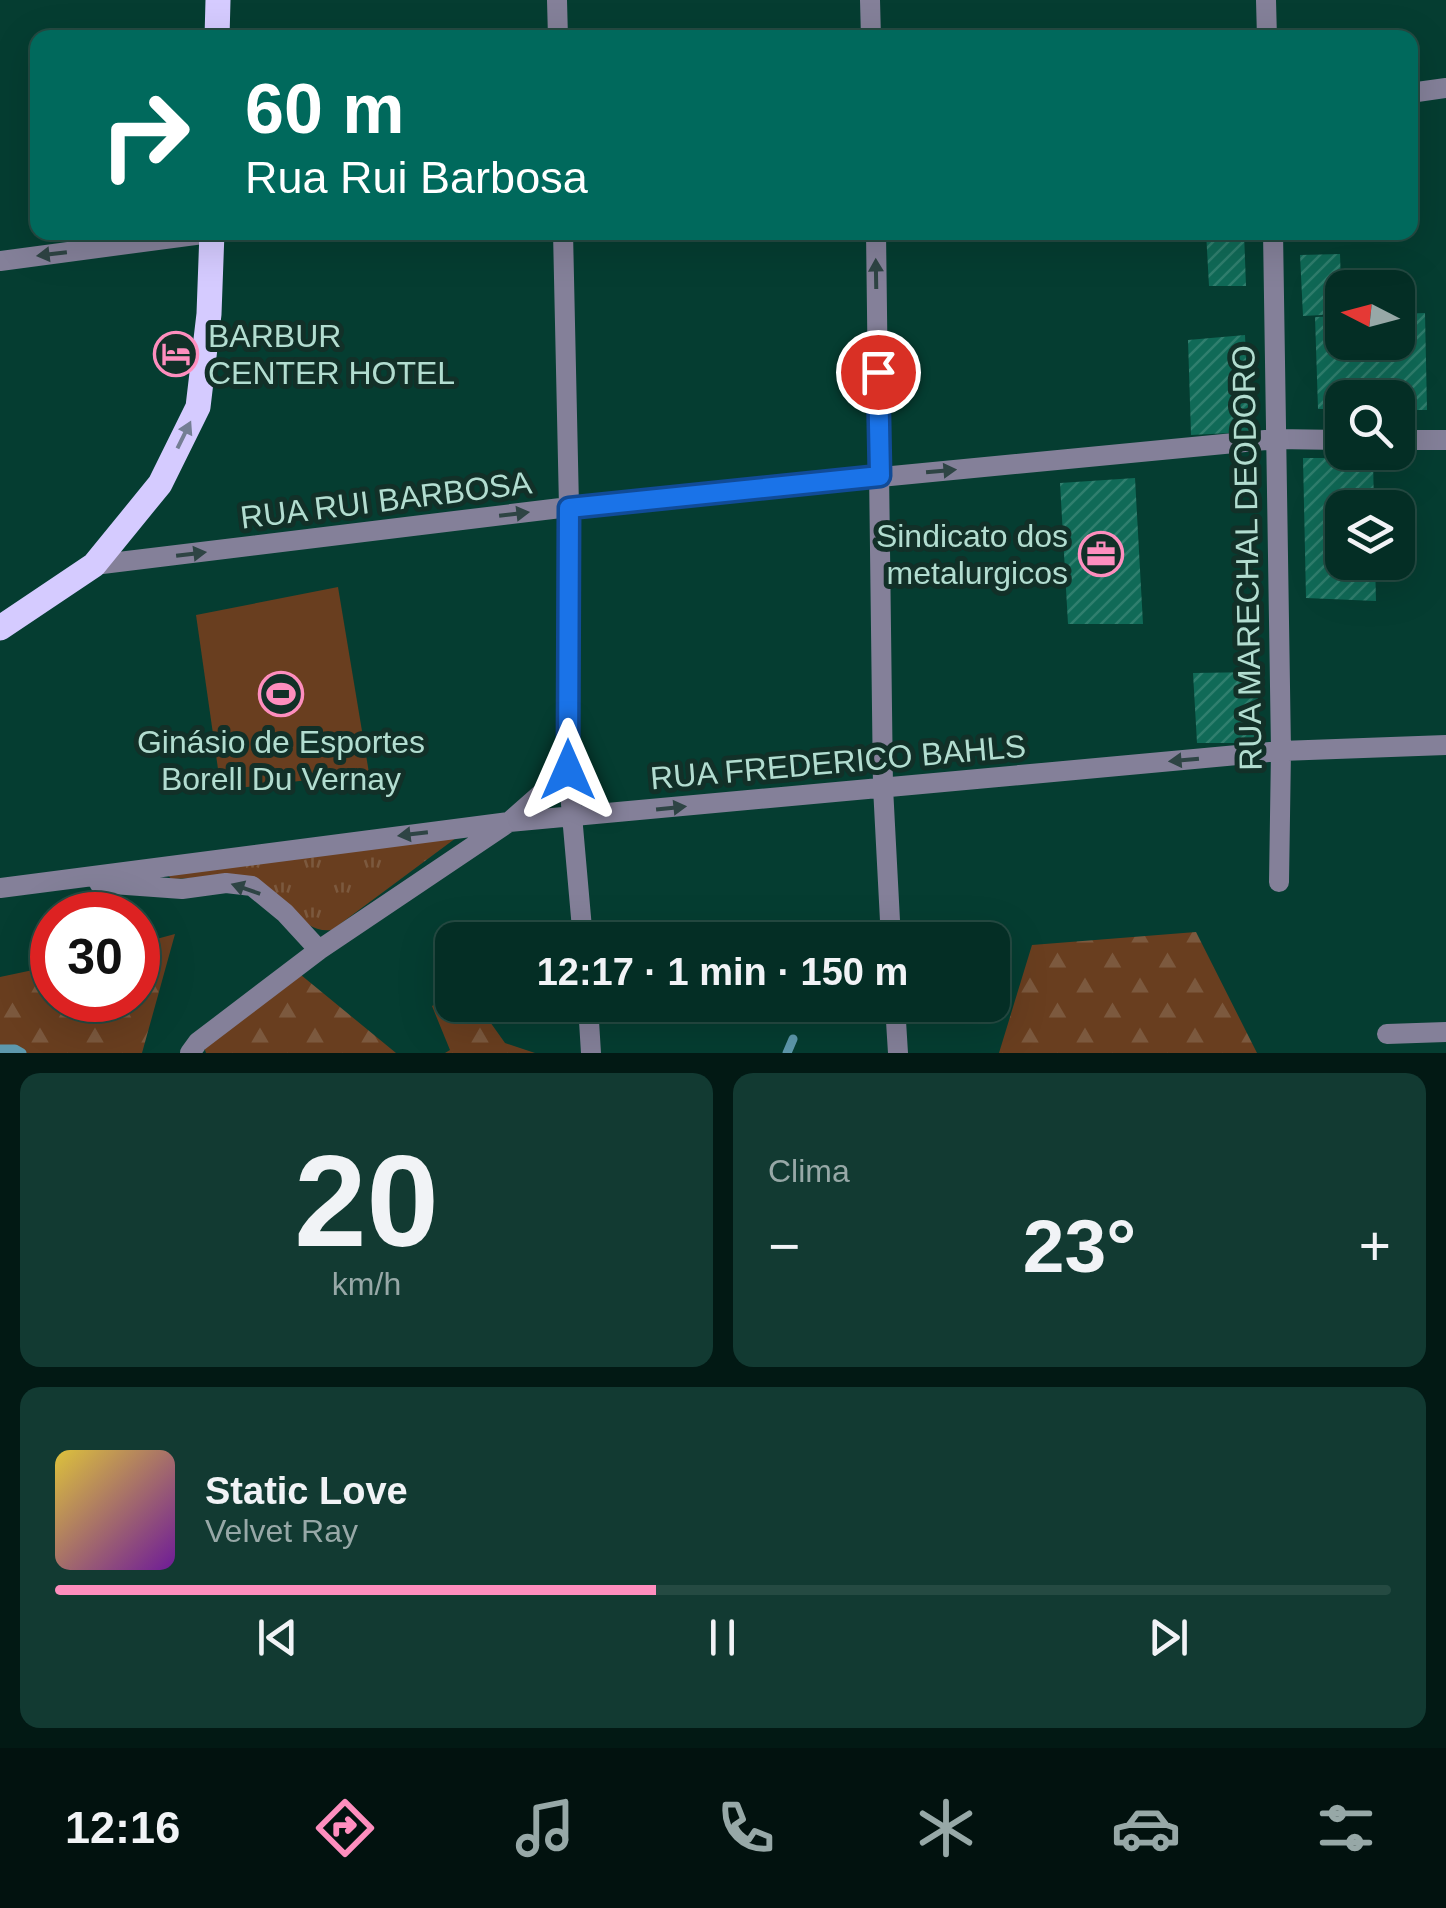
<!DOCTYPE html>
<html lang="pt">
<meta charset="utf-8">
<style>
body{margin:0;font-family:Helvetica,sans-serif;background:#123a32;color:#f1f3f6;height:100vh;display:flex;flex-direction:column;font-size:38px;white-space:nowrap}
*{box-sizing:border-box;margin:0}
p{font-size:32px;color:#97a8a7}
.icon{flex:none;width:55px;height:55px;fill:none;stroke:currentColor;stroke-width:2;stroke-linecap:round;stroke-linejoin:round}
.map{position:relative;height:1053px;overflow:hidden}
.panel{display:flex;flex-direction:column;gap:20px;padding:20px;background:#021914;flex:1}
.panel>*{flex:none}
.hud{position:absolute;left:30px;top:30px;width:1388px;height:210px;border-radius:20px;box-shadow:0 10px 40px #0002,0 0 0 2px #254a42;background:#00695c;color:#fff;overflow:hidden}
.needle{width:65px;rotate:276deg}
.controls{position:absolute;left:1325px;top:270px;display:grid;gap:20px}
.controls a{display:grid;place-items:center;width:90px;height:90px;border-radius:20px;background:#042e25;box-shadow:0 10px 40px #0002,0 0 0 2px #254a42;font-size:50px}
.speed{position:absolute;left:30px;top:892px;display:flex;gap:20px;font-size:50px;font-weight:700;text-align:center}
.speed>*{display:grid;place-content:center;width:130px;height:130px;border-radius:50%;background:#042e25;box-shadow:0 10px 40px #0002,0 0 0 2px #254a42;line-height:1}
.speed .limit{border:15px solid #d22;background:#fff;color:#111}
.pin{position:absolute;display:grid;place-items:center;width:85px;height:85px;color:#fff;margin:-42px;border:5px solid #fff;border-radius:50%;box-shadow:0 2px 10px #0007}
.me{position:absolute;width:110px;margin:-55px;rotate:0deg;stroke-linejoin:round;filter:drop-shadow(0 0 8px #0008)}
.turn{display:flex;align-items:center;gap:35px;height:210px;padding:0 50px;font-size:45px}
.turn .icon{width:130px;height:130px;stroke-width:2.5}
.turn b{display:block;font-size:70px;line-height:85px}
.big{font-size:75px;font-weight:800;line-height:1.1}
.panel .card{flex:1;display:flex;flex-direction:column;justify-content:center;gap:15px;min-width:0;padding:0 35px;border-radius:20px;background:#123a32}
.panel .dial{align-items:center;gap:0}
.dial b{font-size:130px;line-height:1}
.song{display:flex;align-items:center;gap:30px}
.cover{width:120px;height:120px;border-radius:15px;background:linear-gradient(135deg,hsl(50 70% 55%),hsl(280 70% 35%))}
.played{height:10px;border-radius:5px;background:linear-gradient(90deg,#fe8ebe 45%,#254a42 45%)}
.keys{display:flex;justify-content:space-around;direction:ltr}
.heat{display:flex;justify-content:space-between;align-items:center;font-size:55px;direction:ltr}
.panel .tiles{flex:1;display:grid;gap:20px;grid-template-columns:1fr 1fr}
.card:last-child{grid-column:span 2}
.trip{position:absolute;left:435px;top:922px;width:575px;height:100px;border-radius:20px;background:#042e25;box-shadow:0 10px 40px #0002,0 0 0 2px #254a42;font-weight:800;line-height:100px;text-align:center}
.tab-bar{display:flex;height:160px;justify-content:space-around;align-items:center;background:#02120f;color:#97a8a7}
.tab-bar .icon{width:70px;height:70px}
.tab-bar .current{color:#fe8ebe}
.tab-bar b{font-size:45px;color:#f1f3f6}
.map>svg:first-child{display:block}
.grass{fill:url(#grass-tufts)}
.forest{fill:url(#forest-firs)}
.pitch{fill:#693e1f}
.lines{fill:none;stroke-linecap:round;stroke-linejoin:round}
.stream{stroke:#5d98ac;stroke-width:9}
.building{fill:url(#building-hatch)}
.minor{stroke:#848099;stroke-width:20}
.primary{stroke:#d5cbff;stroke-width:25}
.oneway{fill:#2e4444}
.oneway2{fill:#747e94}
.route-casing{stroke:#114b97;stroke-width:25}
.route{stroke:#1a73e8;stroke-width:18}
.labels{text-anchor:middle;stroke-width:10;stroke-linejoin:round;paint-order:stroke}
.poi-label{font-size:32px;fill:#b2ddd0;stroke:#123028;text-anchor:start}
.street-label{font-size:32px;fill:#b2ddd0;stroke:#123028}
</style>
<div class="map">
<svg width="1446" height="1053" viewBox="0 0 1446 1053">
<defs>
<pattern id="grass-tufts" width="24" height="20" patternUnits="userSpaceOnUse" patternTransform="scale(2.5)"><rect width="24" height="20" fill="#693e1f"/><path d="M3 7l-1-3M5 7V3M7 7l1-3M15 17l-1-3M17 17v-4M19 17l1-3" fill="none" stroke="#7c593e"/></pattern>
<pattern id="forest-firs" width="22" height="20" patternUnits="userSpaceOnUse" patternTransform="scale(2.5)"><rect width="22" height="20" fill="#693e1f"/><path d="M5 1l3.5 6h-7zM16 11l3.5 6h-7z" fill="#7c593e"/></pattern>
<pattern id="building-hatch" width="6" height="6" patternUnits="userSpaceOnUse" patternTransform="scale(2.5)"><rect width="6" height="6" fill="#106a57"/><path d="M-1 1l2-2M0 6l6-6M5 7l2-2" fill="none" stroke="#307f6e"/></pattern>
</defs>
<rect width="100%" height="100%" fill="#053d31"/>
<path class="grass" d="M460,835L332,930C300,934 289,897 260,885C232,872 201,878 171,879L167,873Z"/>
<path class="forest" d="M1196,932L1257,1053H999L1032,945Z
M175,934L142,1053H0V977L52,966V1000H138V944Z
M301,975L396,1053H206L204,1047Z
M452,994V1005H478L505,1043L535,1053H445L450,1050L432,1006Z"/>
<path class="pitch" d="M338,587L369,773L221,790L196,615Z"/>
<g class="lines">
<path class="stream" d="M0,1049H15L22,1053
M787,1053L793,1039"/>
</g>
<path class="building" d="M1206,232H1244L1246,286H1209Z
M1340,254L1342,314L1303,316L1300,255Z
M1425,313L1427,410H1398V398H1342V409H1318L1315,317L1342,316V342H1398V314Z
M1245,335L1249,432L1191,435L1188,340Z
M1303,458H1373L1374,508H1342V562H1375L1376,601L1306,598Z
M1135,478L1143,624H1068L1060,483Z
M1257,672L1260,743H1197L1193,673Z"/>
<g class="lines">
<path class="minor" d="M557,0L558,38
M870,0L871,38
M1266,0L1267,38
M1410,93L1446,88
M563,232L569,507L568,770L583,940
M876,232L883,787L891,940
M1273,232L1281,751L1279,882
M0,261L218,232
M1398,440H1446
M94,565L569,507L1276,439L1342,440
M99,883L182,889L226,883L252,886L285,913L319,950
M0,888L509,822L1281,751L1446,745
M588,1005L591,1053
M895,1005L898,1053
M1387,1034L1446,1032
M190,1053L198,1042L319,950L509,822L568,770"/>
<path class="primary" d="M217,38L218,0
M0,628L94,565L160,484L198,407L209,314L212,232"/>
</g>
<defs><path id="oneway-solid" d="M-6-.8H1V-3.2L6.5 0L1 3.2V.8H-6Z" transform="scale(2.5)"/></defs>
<g class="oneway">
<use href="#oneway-solid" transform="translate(52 254) rotate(173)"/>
<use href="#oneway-solid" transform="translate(876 274) rotate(-91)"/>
<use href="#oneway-solid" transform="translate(941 471) rotate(-5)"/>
<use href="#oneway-solid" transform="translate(514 514) rotate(-7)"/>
<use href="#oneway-solid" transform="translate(191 554) rotate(-7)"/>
<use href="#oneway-solid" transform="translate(1184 760) rotate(175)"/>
<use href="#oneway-solid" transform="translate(671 808) rotate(-6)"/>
<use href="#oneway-solid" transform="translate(413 834) rotate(173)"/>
<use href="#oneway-solid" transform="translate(246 889) rotate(-161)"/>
</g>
<use class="oneway2" href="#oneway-solid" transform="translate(184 435) rotate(-64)"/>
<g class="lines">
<defs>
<path id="route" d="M568,770L569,508L880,476L878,372"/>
</defs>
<use href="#route" class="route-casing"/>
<use href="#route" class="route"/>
</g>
<defs>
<symbol id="hotel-ring" viewBox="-11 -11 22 22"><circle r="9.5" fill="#123028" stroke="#fe8ebe" stroke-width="1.5"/><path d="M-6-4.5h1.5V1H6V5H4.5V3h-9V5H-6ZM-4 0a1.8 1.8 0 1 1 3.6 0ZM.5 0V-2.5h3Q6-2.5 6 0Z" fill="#fe8ebe"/></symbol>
<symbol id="office-ring" viewBox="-11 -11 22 22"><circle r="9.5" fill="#123028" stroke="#fe8ebe" stroke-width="1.5"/><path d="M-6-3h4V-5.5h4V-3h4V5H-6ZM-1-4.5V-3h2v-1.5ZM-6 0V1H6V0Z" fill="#fe8ebe"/></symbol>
<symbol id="stadium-ring" viewBox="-11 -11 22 22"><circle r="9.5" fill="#123028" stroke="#fe8ebe" stroke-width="1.5"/><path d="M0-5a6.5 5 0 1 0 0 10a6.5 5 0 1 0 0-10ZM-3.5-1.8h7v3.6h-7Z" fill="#fe8ebe"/></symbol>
</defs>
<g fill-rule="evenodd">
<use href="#hotel-ring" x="151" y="329" width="50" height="50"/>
<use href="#office-ring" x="1076" y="529" width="50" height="50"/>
<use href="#stadium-ring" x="256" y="669" width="50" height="50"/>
</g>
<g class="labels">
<g class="poi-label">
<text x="208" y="347">BARBUR<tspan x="208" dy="37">CENTER HOTEL</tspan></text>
<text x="1068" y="547" text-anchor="end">Sindicato dos<tspan x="1068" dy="37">metalurgicos</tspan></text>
<text x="281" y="753" text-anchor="middle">Ginásio de Esportes<tspan x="281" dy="37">Borell Du Vernay</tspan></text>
</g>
<g class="street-label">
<text transform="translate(386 500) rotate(-7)" y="11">RUA RUI BARBOSA</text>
<text transform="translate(1247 558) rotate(-91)" y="11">RUA MARECHAL DEODORO</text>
<text transform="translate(838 762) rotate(-5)" y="11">RUA FREDERICO BAHLS</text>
</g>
</g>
</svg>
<div class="controls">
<a><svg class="needle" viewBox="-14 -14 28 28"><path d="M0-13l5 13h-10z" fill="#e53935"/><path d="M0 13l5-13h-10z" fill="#97a8a7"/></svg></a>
<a><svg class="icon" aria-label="search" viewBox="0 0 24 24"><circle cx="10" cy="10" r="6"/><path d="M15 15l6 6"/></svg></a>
<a><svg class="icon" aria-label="layers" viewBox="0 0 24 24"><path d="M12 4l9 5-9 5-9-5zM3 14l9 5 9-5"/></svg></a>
</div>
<div class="speed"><div class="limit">30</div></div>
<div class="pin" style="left:878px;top:372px;background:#d93025"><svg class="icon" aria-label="arrive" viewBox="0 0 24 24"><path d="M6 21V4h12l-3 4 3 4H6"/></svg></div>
<svg class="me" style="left:568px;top:770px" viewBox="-20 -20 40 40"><path d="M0-17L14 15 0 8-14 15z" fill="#1a73e8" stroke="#fff" stroke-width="4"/></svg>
<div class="trip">12:17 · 1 min · 150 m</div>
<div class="hud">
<div class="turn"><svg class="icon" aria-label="right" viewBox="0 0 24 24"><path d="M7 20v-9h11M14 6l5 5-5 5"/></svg><div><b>60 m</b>Rua Rui Barbosa</div></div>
</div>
</div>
<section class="panel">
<div class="tiles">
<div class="card dial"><b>20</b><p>km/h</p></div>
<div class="card"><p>Clima</p>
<div class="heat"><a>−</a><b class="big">23°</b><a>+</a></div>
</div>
<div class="card">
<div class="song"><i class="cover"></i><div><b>Static Love</b><p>Velvet Ray</p></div></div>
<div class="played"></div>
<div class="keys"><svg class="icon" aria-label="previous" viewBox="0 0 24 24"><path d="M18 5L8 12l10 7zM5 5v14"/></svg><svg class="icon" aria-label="pause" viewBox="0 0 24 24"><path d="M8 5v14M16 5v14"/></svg><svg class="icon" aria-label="next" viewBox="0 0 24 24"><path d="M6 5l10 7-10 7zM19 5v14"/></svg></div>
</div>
</div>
</section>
<nav class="tab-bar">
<b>12:16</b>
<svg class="icon current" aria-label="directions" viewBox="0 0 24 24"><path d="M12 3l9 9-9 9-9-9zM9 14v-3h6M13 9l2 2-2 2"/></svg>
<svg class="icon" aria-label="music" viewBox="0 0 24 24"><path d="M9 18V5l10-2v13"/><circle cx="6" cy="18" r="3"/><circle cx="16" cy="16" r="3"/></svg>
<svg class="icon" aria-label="phone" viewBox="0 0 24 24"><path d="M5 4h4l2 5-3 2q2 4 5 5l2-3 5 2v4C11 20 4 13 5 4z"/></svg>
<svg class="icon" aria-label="climate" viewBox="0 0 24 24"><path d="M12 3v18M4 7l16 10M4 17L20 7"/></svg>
<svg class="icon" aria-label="car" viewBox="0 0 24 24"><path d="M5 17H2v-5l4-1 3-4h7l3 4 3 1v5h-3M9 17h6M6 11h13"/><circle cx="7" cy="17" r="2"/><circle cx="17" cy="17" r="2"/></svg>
<svg class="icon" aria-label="filters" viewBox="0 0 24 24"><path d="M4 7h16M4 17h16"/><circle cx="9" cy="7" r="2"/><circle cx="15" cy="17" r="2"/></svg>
</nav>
